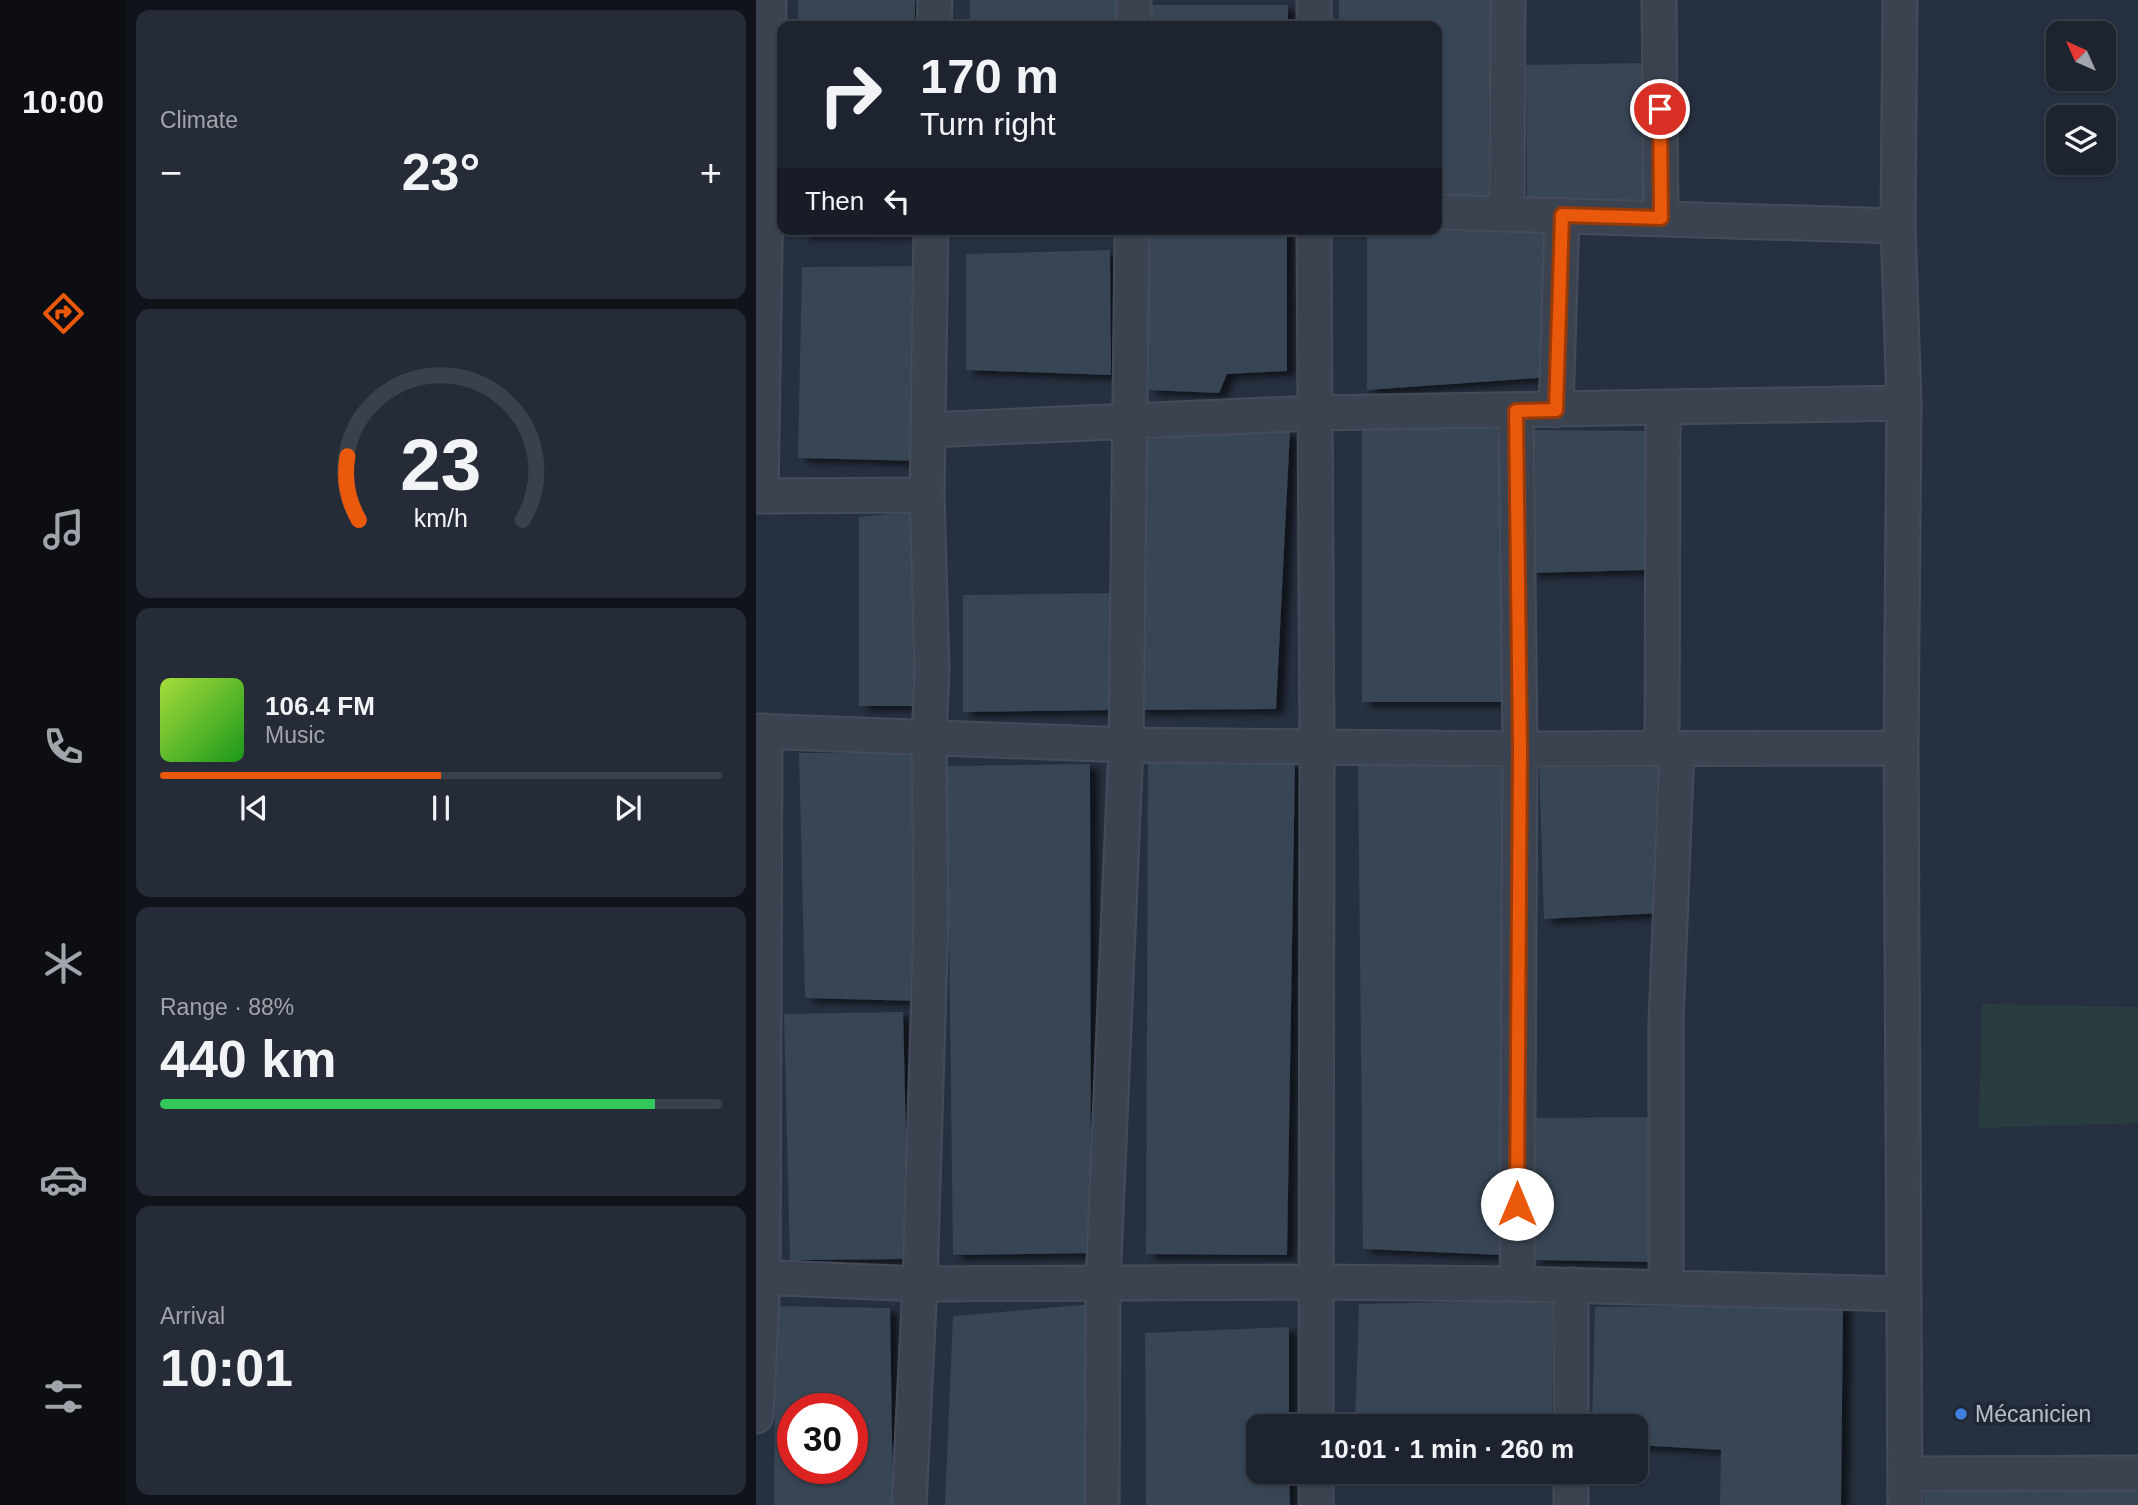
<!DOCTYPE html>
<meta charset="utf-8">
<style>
body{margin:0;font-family:Arial,sans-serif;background:#252c38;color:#f1f3f6;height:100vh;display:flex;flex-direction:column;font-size:26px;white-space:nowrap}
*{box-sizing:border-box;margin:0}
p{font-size:23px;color:#a0a4ab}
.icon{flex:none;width:38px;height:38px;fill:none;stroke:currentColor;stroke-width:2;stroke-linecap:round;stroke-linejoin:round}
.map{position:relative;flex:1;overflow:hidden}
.panel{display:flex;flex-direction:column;gap:10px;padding:10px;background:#10141a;width:630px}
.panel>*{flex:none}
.hud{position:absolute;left:21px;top:21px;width:665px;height:214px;border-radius:14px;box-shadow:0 2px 5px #0004,0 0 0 2px #3b414c;background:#1d2430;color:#f1f3f6;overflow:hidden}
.needle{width:46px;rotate:315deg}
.fabs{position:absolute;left:1290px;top:21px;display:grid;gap:14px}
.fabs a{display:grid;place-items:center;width:70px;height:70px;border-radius:14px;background:#1d2430;box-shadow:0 2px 5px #0004,0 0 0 2px #3b414c;font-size:35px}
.speed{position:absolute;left:21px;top:1393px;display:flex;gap:14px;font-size:35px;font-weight:700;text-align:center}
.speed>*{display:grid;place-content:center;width:91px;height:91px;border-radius:50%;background:#1d2430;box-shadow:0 2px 5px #0004,0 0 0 2px #3b414c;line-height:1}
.speed .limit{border:10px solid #d22;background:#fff;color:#111}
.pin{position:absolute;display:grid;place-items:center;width:60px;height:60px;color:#fff;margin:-30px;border:4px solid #fff;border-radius:50%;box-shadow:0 2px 7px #0007}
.me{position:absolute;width:77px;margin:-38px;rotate:0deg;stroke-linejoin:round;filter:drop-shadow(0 0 5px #0008)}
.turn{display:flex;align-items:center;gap:24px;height:147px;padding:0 28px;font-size:32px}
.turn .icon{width:91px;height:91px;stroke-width:2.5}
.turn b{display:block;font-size:49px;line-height:60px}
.then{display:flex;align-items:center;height:66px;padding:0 28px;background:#0003;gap:14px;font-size:26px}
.big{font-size:52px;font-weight:800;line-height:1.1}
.panel .card{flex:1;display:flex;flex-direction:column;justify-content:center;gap:10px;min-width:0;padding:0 24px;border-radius:14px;background:#252c38}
.panel .dial{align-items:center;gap:0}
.dial svg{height:182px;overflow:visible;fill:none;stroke:#3b414c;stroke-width:7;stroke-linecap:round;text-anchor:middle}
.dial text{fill:#f1f3f6;stroke:none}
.song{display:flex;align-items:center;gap:21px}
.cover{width:84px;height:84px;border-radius:10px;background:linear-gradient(135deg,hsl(80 70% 55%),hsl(120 70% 35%))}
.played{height:7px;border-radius:4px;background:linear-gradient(90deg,#ea580c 50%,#3b414c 50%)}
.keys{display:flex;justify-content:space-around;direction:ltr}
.heat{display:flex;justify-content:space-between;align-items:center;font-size:38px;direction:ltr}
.charge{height:10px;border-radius:5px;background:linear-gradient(90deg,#34c759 88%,#3b414c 0)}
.trip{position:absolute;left:490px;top:1414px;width:402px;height:70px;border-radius:14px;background:#1d2430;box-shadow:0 2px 5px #0004,0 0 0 2px #3b414c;font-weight:800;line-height:70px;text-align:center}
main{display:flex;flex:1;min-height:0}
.menu{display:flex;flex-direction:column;width:126px;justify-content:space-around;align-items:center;background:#0c0e13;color:#a0a4ab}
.menu .icon{width:49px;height:49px}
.menu .selected{color:#ea580c}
.menu b{font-size:32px;color:#f1f3f6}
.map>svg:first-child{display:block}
.green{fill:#293d41}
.building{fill:#394455;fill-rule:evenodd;filter:url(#shadow)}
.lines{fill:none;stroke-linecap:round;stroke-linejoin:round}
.street-casing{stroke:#454c59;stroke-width:37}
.street{stroke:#3b4350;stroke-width:33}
.route-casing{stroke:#983908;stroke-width:18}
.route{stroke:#ea580c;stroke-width:12}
.shop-dot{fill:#3f7fe0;stroke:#202835;stroke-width:2.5}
.labels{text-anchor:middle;stroke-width:7;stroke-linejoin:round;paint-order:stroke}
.poi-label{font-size:23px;fill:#b8beca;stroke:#202835;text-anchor:start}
</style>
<main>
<nav class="menu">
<b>10:00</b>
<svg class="icon selected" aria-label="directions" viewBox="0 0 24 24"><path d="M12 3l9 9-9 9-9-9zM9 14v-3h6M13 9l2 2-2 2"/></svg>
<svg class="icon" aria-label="music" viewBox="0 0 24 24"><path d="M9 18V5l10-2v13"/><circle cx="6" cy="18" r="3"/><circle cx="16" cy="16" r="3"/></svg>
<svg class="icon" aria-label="phone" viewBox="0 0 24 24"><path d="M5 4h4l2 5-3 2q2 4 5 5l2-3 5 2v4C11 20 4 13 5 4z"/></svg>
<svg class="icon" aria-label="climate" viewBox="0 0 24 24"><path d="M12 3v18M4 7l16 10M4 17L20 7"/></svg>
<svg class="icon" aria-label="car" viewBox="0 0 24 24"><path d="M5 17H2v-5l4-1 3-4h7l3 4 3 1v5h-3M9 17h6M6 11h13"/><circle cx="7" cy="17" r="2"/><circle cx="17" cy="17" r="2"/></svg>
<svg class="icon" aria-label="filters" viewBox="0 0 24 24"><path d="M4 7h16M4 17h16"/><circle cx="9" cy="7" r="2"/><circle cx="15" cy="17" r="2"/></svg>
</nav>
<section class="panel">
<div class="card"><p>Climate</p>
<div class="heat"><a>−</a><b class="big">23°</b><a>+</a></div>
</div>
<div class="card dial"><svg viewBox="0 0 100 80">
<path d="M14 69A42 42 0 1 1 86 69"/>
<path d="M14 69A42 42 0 0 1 9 41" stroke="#ea580c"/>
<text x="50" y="56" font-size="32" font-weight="700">23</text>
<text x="50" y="72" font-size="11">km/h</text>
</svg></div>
<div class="card">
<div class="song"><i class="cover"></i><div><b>106.4 FM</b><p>Music</p></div></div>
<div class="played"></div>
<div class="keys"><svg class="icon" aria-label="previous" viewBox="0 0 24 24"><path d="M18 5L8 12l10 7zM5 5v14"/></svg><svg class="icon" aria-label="pause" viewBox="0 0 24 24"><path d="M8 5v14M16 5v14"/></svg><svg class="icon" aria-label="next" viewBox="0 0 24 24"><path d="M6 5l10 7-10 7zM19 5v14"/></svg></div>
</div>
<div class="card"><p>Range · 88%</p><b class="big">440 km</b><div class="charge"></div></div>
<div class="card"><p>Arrival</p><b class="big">10:01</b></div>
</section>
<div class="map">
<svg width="1382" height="1505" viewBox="0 0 1382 1505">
<defs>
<filter id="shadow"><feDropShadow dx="8" dy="4.5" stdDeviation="3.5" flood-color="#0009"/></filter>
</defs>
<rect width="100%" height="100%" fill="#273040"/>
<path class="green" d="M1226,1004L1382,1007V1123L1223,1128Z"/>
<path class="building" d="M42,0H159V26H42Z
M214,0H360V26H214Z
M583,0H735V203L681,198V26H583Z
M387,5H532V26H387Z
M888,63V205H771L770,65Z
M45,229H162V234L45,235Z
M390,229H531V371L471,374L463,393L393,390Z
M796,230V377L611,390V231Z
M354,250L355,375L210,370V254Z
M165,266L166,461L42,458L46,267Z
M606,426L753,427L746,702H606Z
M777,430L894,431L893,570L773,573Z
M534,431L520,709L382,710L381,433Z
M164,511L161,706H103V517Z
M356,593L359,710L207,712V595Z
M43,753H165L163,1001L49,998Z
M602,760H747L746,1255L607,1249Z
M783,761L909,762L906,913L788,919Z
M539,762L531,1255L390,1254L392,763Z
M334,764L335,1253L197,1255L191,766Z
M147,1012L153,1259L34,1260L28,1014Z
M902,1117L898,1262L777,1260L776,1118Z
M797,1300L796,1426H599L603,1304Z
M338,1304L332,1505H189L197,1316Z
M1087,1305L1085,1505H964L965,1450L880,1445V1426H836L839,1307Z
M20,1306L134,1308L137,1505H18ZM37,1409H96V1468H37Z
M533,1327V1426H502V1472H533L534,1505H390L389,1333Z
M1168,1484L1382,1485V1505H1168Z"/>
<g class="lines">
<defs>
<path id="street" d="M558,0V26
M903,0L905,218
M1144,0L1142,226L1148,403L1145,748L1149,1505
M178,26L179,0
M378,26V0
M681,212L1142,226
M751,214L752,0
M558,229L561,747L560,1426
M800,410L806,215
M760,411L764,749L761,1284
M172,430L559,413L1148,403
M0,496L171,495
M5,496L13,0
M0,731L370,745L764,749L1145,748
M906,749L907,408
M0,1279L25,1278L164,1284L560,1282L761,1284L1148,1294
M910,1287V1022L921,749
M0,1416L7,1279L9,731
M815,1426V1285
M560,1472V1505
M1149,1474L1382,1473
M153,1505L164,1284L175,919L173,737L176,670L171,495L175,229
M346,1505L347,1283L370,745L376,229
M815,1505V1472"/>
</defs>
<use href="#street" class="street-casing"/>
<use href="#street" class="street"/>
</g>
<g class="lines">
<defs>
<path id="route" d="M761,1204L764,750L760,411L800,410L806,215L905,218L904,109"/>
</defs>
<use href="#route" class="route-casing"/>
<use href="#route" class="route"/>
</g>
<circle class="shop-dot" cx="1205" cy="1414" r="7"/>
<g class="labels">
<g class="poi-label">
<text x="1219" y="1422">Mécanicien</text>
</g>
</g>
</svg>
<div class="fabs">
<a><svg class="needle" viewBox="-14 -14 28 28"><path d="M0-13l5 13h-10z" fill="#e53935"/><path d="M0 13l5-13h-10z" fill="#a0a4ab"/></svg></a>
<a><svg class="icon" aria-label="layers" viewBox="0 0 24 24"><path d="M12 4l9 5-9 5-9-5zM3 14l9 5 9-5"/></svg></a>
</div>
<div class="speed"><div class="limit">30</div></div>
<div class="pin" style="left:904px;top:109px;background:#d93025"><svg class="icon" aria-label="arrive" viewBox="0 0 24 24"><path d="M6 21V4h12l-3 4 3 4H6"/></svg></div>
<svg class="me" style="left:761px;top:1204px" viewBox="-20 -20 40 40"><circle r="19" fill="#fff"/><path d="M0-13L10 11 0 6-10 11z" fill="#ea580c"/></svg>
<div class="trip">10:01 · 1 min · 260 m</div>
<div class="hud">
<div class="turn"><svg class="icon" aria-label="right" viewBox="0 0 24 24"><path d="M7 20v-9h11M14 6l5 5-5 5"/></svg><div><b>170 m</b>Turn right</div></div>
<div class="then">Then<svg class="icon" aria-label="left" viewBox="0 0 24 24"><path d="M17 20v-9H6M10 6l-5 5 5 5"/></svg></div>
</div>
</div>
</main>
